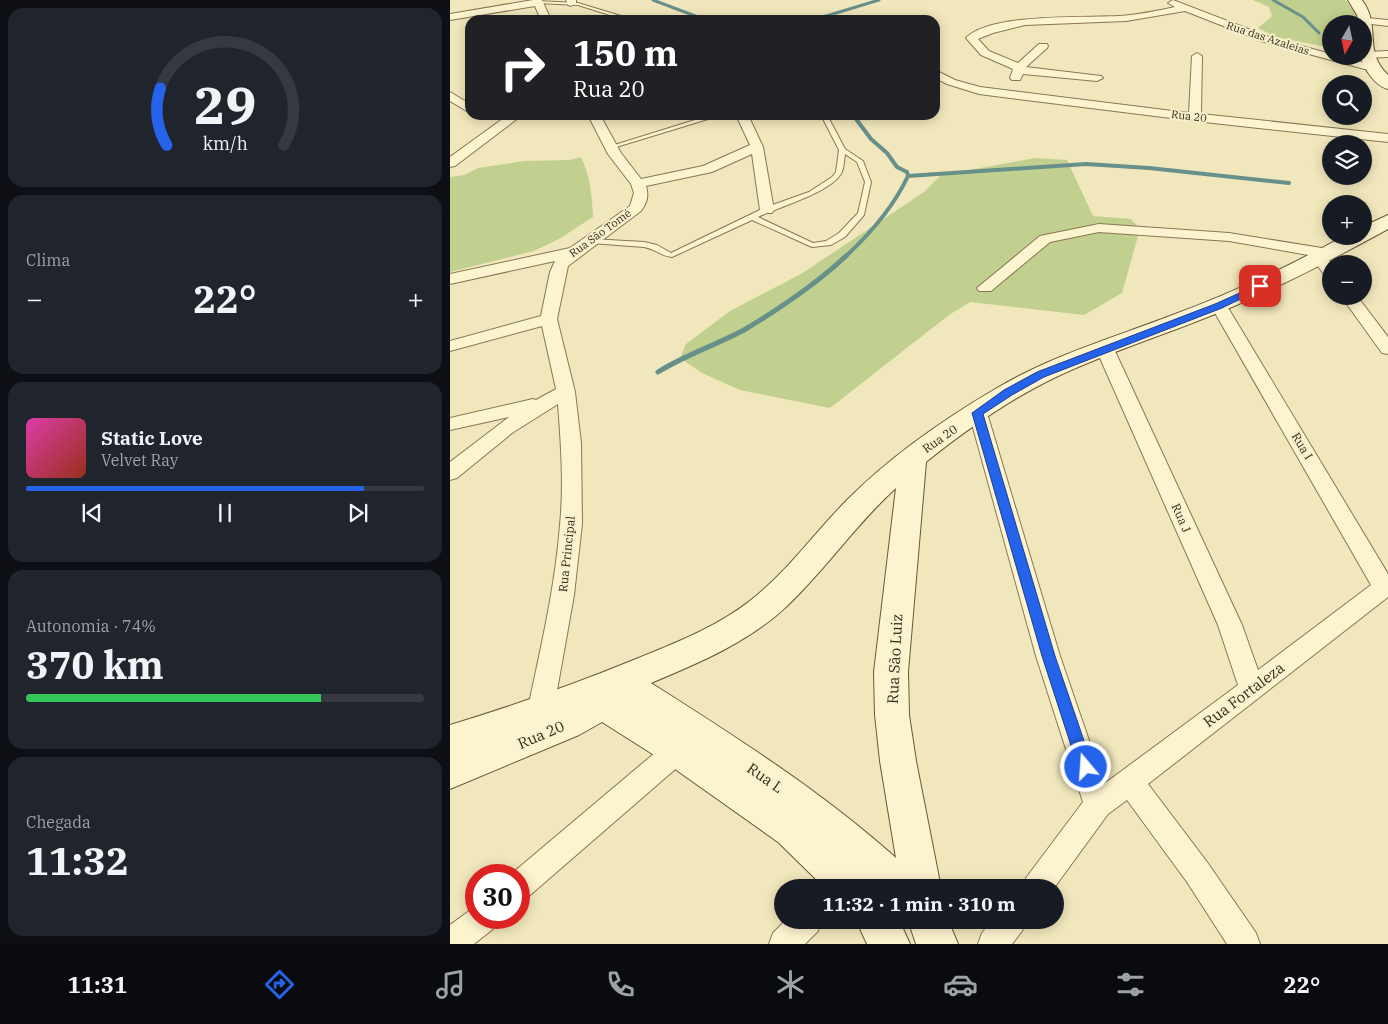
<!DOCTYPE html>
<html lang="pt">
<meta charset="utf-8">
<style>
body{margin:0;font-family:"IBM Plex Serif",serif;background:#20242c;color:#f1f3f6;height:100vh;display:flex;flex-direction:column;font-size:19px;white-space:nowrap}
*{box-sizing:border-box;margin:0}
p{font-size:16px;color:#9ea1a6}
.icon{flex:none;width:28px;height:28px;fill:none;stroke:currentColor;stroke-width:2;stroke-linecap:round;stroke-linejoin:round}
.map{position:relative;flex:1;overflow:hidden}
.side{display:flex;flex-direction:column;gap:8px;padding:8px;background:#0d0f14;width:450px}
.side>*{flex:none}
.top-card{position:absolute;left:15px;top:15px;width:475px;height:105px;border-radius:15px;box-shadow:0 2px 12px #0003;background:#202124;color:#fff;overflow:hidden}
.needle{width:32px;rotate:189deg}
.controls{position:absolute;left:872px;top:15px;display:grid;gap:10px}
.controls a{display:grid;place-items:center;width:50px;height:50px;border-radius:50%;background:#171b24;box-shadow:0 2px 12px #0003;font-size:25px}
.speed{position:absolute;left:15px;top:864px;display:flex;gap:10px;font-size:25px;font-weight:700;text-align:center}
.speed>*{display:grid;place-content:center;width:65px;height:65px;border-radius:50%;background:#171b24;box-shadow:0 2px 12px #0003;line-height:1}
.speed .limit{border:8px solid #d22;background:#fff;color:#111}
.pin{position:absolute;display:grid;place-items:center;width:42px;height:42px;color:#fff;margin:-21px;border-radius:10px;box-shadow:0 2px 8px #0006}
.me{position:absolute;width:55px;margin:-28px;rotate:342deg;stroke-linejoin:round;filter:drop-shadow(0 0 4px #0008)}
.turn{display:flex;align-items:center;gap:18px;height:105px;padding:0 25px;font-size:22px}
.turn .icon{width:65px;height:65px;stroke-width:2.5}
.turn b{display:block;font-size:35px;line-height:42px}
.big{font-size:38px;font-weight:700;line-height:1.1}
.side .tile{flex:1;display:flex;flex-direction:column;justify-content:center;gap:8px;min-width:0;padding:0 18px;border-radius:15px;background:#20242c}
.side .dial{align-items:center;gap:0}
.dial svg{height:130px;overflow:visible;fill:none;stroke:#363941;stroke-width:7;stroke-linecap:round;text-anchor:middle}
.dial text{fill:#f1f3f6;stroke:none}
.song{display:flex;align-items:center;gap:15px}
.cover{width:60px;height:60px;border-radius:8px;background:linear-gradient(135deg,hsl(320 70% 55%),hsl(10 70% 35%))}
.played{height:5px;border-radius:2px;background:linear-gradient(90deg,#2563eb 85%,#363941 85%)}
.keys{display:flex;justify-content:space-around;direction:ltr}
.heat{display:flex;justify-content:space-between;align-items:center;font-size:28px;direction:ltr}
.charge{height:8px;border-radius:4px;background:linear-gradient(90deg,#34c759 74%,#363941 0)}
.trip{position:absolute;left:324px;top:879px;width:290px;height:50px;border-radius:25px;background:#171b24;box-shadow:0 2px 12px #0003;font-weight:700;line-height:50px;text-align:center}
.dock{display:flex;height:80px;justify-content:space-around;align-items:center;background:#090b0e;color:#9ea1a6}
.dock .icon{width:35px;height:35px}
.dock .on{color:#2563eb}
.dock b{font-size:22px;color:#f1f3f6}
main{display:flex;flex:1;min-height:0}
.map>svg:first-child{display:block}
.green{fill:#c2d08f}
.lines{fill:none;stroke-linecap:round;stroke-linejoin:round}
.stream-far2{stroke:#67908a;stroke-width:3}
.stream-far1{stroke:#67908a;stroke-width:4}
.stream{stroke:#67908a;stroke-width:5}
.lane-casing{stroke:#8a7654;stroke-width:2}
.street-casing{stroke:#8a7654;stroke-width:2}
.secondary-casing{stroke:#6c5737;stroke-width:2}
.lane{fill:#fcf3cf;fill-rule:evenodd}
.street{fill:#fcf3cf;fill-rule:evenodd}
.secondary{fill:#fcf3cf;fill-rule:evenodd}
.route{fill:#2563eb;stroke:#184099}
.labels{text-anchor:middle;stroke-width:4;stroke-linejoin:round;paint-order:stroke}
.far-street-label{font-size:11px;fill:#382c1a;stroke:#f8f0cc}
.street-label{font-size:12px;fill:#382c1a;stroke:#f8f0cc}
.near-street-label{font-size:15px;fill:#382c1a;stroke:#f8f0cc}
</style>
<main>
<section class="side">
<div class="tile dial"><svg viewBox="0 0 100 80">
<path d="M14 69A42 42 0 1 1 86 69"/>
<path d="M14 69A42 42 0 0 1 10 34" stroke="#2563eb"/>
<text x="50" y="56" font-size="32" font-weight="700">29</text>
<text x="50" y="72" font-size="11">km/h</text>
</svg></div>
<div class="tile"><p>Clima</p>
<div class="heat"><a>−</a><b class="big">22°</b><a>+</a></div>
</div>
<div class="tile">
<div class="song"><i class="cover"></i><div><b>Static Love</b><p>Velvet Ray</p></div></div>
<div class="played"></div>
<div class="keys"><svg class="icon" aria-label="previous" viewBox="0 0 24 24"><path d="M18 5L8 12l10 7zM5 5v14"/></svg><svg class="icon" aria-label="pause" viewBox="0 0 24 24"><path d="M8 5v14M16 5v14"/></svg><svg class="icon" aria-label="next" viewBox="0 0 24 24"><path d="M6 5l10 7-10 7zM19 5v14"/></svg></div>
</div>
<div class="tile"><p>Autonomia · 74%</p><b class="big">370 km</b><div class="charge"></div></div>
<div class="tile"><p>Chegada</p><b class="big">11:32</b></div>
</section>
<div class="map">
<svg width="938" height="944" viewBox="0 0 938 944">
<rect width="100%" height="100%" fill="#f1e7bc"/>
<path class="green" d="M803,0H895L907,13V24H881V48L826,37L808,28L822,16L819,7Z
M131,157C140,175 142,196 143,217L109,239L84,251L0,272V177L14,175L28,168L74,161L120,160Z
M586,158L617,160L643,216L681,219L690,229L672,293L634,315L520,302L499,315L380,408L290,390L252,373L230,358L236,344L280,311L351,274L474,192L491,175Z"/>
<g class="lines">
<path class="stream-far2" d="M203,0L256,20
M823,0L853,17L869,33
M363,20L429,0"/>
<path class="stream-far1" d="M403,115L421,139L437,153L447,167L457,172L458,176
M458,176L636,164L699,168L839,183
M395,257C420,234 443,208 458,176"/>
<path class="stream" d="M208,372C235,355 266,345 294,330C329,309 366,284 396,256"/>
<defs>
<path id="lane" d="M86,1L128,3L184,20H176L128,5L88,3Z
M153,115H162L148,121L143,120Z
M261,115H271L163,148L158,147Z
M371,115H377L395,149L413,161L421,182L414,215L395,237L381,245L362,247L302,220L222,257C211,256 205,249 194,247L141,243L137,241L141,239L194,242L207,245L221,253L314,208L359,192L382,177L386,172L389,150ZM395,154L407,162L415,182L408,213L389,233L376,241L363,243L308,217C329,207 379,193 391,174C394,169 394,160 395,154Z"/>
<path id="street" d="M83,0H92L101,20H91L85,6L0,20V14Z
M116,0H126V3L121,6L118,5Z
M723,0L822,38L881,54V56H891L926,66L928,68L922,71L814,42L735,11L676,21L575,25L543,33L528,39L539,51L568,63L589,44H597L598,46L597,48L576,67L651,76L653,78L647,81L573,74L570,80H562L560,78L563,69L531,55L516,38C540,13 634,18 668,16C688,15 706,11 725,7L718,3Z
M917,18L938,20V26L913,23L912,21Z
M938,51V57L916,58L911,56H914V52H916Z
M747,53L752,56L751,114L938,134V142L745,121L529,94L497,84L485,78V70L505,80L530,87L739,113L742,56Z
M0,92L20,104V113L0,101Z
M58,115H72L5,166L0,167V157Z
M138,115H150L171,153L191,179L253,166L300,145L286,115H298L313,147L324,210L322,213H312L310,210L302,154L262,172L196,186C199,196 197,203 191,211L118,266L107,319L125,392L131,443L132,524L124,595L103,713L99,721L90,724L81,721L77,713C90,651 105,589 110,525C114,485 111,444 108,404L62,433L7,478L0,480V462L59,417L0,430V418L83,399L86,400L106,389L92,326L0,351V341L91,316L100,272L105,261L0,284V274L120,248L180,206L184,193L181,184L158,154Z
M649,224L779,233L878,249L883,251L886,254L883,257L878,259L882,264L881,278L875,276L862,258L864,256L779,241L649,232L600,242L541,291H529L527,288L590,236Z
M891,296H907L938,337V354L932,353Z
M769,301L775,303L777,306L938,574V597L698,784L757,862L806,933L810,944H777L737,882L677,800L658,814L604,888H572L576,878L633,802L586,656L519,413L521,409L528,407L535,409L537,413L610,656L654,784L788,685L768,625L646,349L649,345L655,344L661,345L664,349L792,625L808,670L921,585L761,306L763,303Z
M228,738L237,741L241,750L237,759L79,896L69,900V875H60L219,741Z
M26,906V918H47L43,929L24,944H0V925Z
M336,920H372L368,931L355,944H319L323,933Z
M542,920H576L572,931L562,944H528L532,933Z"/>
<path id="secondary" d="M898,0H912C932,27 912,50 938,75V89C925,86 914,69 910,56H914V24H908L907,15Z
M938,215V229C887,257 836,284 782,307C724,332 663,350 606,377C560,399 516,430 476,462L458,672L459,715L466,761L491,888H375L328,842L215,762L152,722L129,735L0,789V725C63,706 125,684 186,659C225,643 267,627 301,600C338,571 365,532 398,499C442,455 494,419 547,388C601,356 662,338 720,316C780,294 838,267 894,236H914V226ZM446,488L424,672L425,715L430,761L446,858C371,791 286,737 201,683C249,663 299,642 337,606C376,569 406,524 446,488Z
M406,920H449L460,944H417Z
M458,920H498L508,944H466Z"/>
</defs>
<use href="#lane" class="lane-casing"/>
<use href="#street" class="street-casing"/>
<use href="#secondary" class="secondary-casing"/>
<use href="#lane" class="lane"/>
<use href="#street" class="street"/>
<use href="#secondary" class="secondary"/>
</g>
<path class="route" d="M810,284L813,285V288L772,308L594,377L562,395L533,414L605,656L643,767L641,772L636,775L630,772L628,767L592,656L522,413L554,390L587,372L765,304Z"/>
<g class="labels">
<g class="far-street-label">
<text transform="translate(818 38) rotate(18)" y="4">Rua das Azaleias</text>
<text transform="translate(739 116) rotate(7)" y="4">Rua 20</text>
<text transform="translate(150 233) rotate(-36)" y="4">Rua São Tomé</text>
</g>
<g class="street-label">
<text transform="translate(490 439) rotate(-35)" y="4">Rua 20</text>
<text transform="translate(852 446) rotate(59)" y="4">Rua I</text>
<text transform="translate(731 518) rotate(66)" y="4">Rua J</text>
<text transform="translate(117 554) rotate(-84)" y="4">Rua Principal</text>
</g>
<g class="near-street-label">
<text transform="translate(445 659) rotate(-87)" y="5">Rua São Luiz</text>
<text transform="translate(794 695) rotate(-37)" y="5">Rua Fortaleza</text>
<text transform="translate(91 735) rotate(-23)" y="5">Rua 20</text>
<text transform="translate(315 778) rotate(35)" y="5">Rua L</text>
</g>
</g>
</svg>
<div class="controls">
<a><svg class="needle" viewBox="-14 -14 28 28"><path d="M0-13l5 13h-10z" fill="#e53935"/><path d="M0 13l5-13h-10z" fill="#9ea1a6"/></svg></a>
<a><svg class="icon" aria-label="search" viewBox="0 0 24 24"><circle cx="10" cy="10" r="6"/><path d="M15 15l6 6"/></svg></a>
<a><svg class="icon" aria-label="layers" viewBox="0 0 24 24"><path d="M12 4l9 5-9 5-9-5zM3 14l9 5 9-5"/></svg></a>
<a>+</a>
<a>−</a>
</div>
<div class="speed"><div class="limit">30</div></div>
<div class="pin" style="left:810px;top:286px;background:#d93025"><svg class="icon" aria-label="arrive" viewBox="0 0 24 24"><path d="M6 21V4h12l-3 4 3 4H6"/></svg></div>
<svg class="me" style="left:636px;top:767px" viewBox="-20 -20 40 40"><circle r="17" fill="#2563eb" stroke="#fff" stroke-width="3"/><path d="M0-11L8 9 0 5-8 9z" fill="#fff"/></svg>
<div class="trip">11:32 · 1 min · 310 m</div>
<div class="top-card">
<div class="turn"><svg class="icon" aria-label="right" viewBox="0 0 24 24"><path d="M7 20v-9h11M14 6l5 5-5 5"/></svg><div><b>150 m</b>Rua 20</div></div>
</div>
</div>
</main>
<nav class="dock">
<b>11:31</b>
<svg class="icon on" aria-label="directions" viewBox="0 0 24 24"><path d="M12 3l9 9-9 9-9-9zM9 14v-3h6M13 9l2 2-2 2"/></svg>
<svg class="icon" aria-label="music" viewBox="0 0 24 24"><path d="M9 18V5l10-2v13"/><circle cx="6" cy="18" r="3"/><circle cx="16" cy="16" r="3"/></svg>
<svg class="icon" aria-label="phone" viewBox="0 0 24 24"><path d="M5 4h4l2 5-3 2q2 4 5 5l2-3 5 2v4C11 20 4 13 5 4z"/></svg>
<svg class="icon" aria-label="climate" viewBox="0 0 24 24"><path d="M12 3v18M4 7l16 10M4 17L20 7"/></svg>
<svg class="icon" aria-label="car" viewBox="0 0 24 24"><path d="M5 17H2v-5l4-1 3-4h7l3 4 3 1v5h-3M9 17h6M6 11h13"/><circle cx="7" cy="17" r="2"/><circle cx="17" cy="17" r="2"/></svg>
<svg class="icon" aria-label="filters" viewBox="0 0 24 24"><path d="M4 7h16M4 17h16"/><circle cx="9" cy="7" r="2"/><circle cx="15" cy="17" r="2"/></svg>
<b>22°</b>
</nav>
